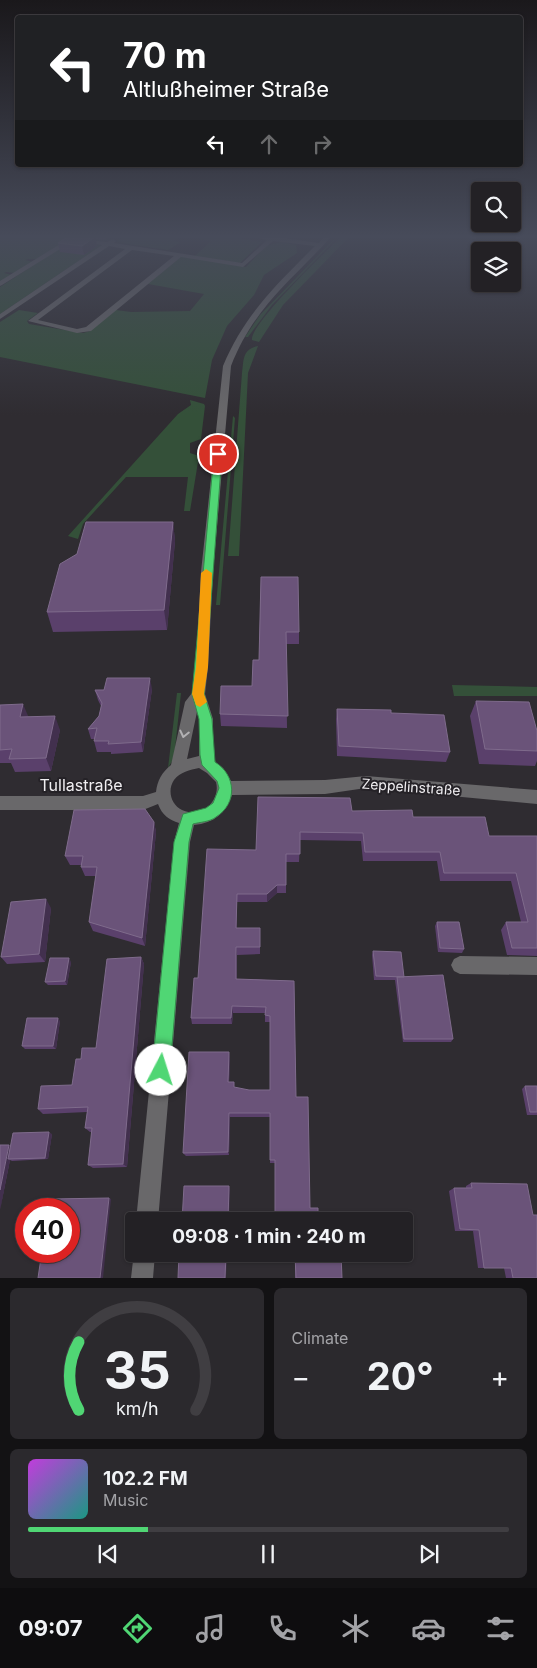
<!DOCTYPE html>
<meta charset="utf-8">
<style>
body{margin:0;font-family:Inter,sans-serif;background:#2b292d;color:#f1f3f6;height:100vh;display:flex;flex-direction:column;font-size:19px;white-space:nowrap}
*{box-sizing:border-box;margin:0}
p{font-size:16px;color:#a3a3a7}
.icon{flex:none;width:28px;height:28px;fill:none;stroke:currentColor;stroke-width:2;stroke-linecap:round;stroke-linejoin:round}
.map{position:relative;height:1278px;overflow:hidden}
.panel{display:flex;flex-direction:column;gap:10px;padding:10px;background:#131214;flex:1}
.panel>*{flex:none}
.guide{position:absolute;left:15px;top:15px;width:508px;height:152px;border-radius:5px;box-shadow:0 1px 4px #0004,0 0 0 1px #403e42;background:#202124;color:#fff;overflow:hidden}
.tools{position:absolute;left:471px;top:182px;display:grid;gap:10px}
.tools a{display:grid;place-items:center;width:50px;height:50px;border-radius:5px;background:#232125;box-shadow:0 1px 4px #0004,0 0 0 1px #403e42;font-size:25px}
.speed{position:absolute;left:15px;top:1198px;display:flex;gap:10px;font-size:25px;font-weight:700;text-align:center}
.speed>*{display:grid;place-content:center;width:65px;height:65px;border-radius:50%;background:#232125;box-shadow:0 1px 4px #0004,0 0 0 1px #403e42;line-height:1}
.speed .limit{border:8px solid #d22;background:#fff;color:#111}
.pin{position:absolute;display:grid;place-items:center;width:42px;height:42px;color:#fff;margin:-21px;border:2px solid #fff;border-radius:50%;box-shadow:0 1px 5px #0007}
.me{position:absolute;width:55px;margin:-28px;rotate:5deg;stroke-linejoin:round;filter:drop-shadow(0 0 4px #0008)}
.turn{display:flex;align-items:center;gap:18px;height:105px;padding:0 25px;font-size:22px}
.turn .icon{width:65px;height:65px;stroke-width:2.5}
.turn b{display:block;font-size:35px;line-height:42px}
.lanes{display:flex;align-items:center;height:48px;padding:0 25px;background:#0003;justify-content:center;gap:25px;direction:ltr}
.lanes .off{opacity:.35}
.big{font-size:38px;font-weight:700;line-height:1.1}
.panel .card{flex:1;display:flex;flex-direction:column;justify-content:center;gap:8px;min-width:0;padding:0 18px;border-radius:8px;background:#2b292d}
.panel .dial{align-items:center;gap:0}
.dial svg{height:130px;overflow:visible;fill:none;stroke:#403e42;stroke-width:7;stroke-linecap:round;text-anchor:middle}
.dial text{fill:#f1f3f6;stroke:none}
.song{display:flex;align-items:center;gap:15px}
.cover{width:60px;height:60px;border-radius:8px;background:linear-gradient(135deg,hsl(290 70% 55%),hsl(170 70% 35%))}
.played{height:5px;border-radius:2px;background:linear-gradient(90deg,#50d674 25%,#403e42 25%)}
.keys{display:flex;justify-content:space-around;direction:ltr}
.heat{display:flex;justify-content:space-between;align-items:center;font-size:28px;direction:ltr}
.panel .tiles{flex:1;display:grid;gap:10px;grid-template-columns:1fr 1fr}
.card:last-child{grid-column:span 2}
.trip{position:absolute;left:125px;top:1212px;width:288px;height:50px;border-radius:5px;background:#232125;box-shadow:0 1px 4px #0004,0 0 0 1px #403e42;font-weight:700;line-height:50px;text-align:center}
.tabs{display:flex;height:80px;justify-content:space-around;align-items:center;background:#0e0d0f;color:#a3a3a7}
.tabs .icon{width:35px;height:35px}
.tabs .selected{color:#50d674}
.tabs b{font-size:22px;color:#f1f3f6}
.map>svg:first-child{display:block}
.green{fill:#345039}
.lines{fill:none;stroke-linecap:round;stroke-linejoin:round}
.minor{fill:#69686a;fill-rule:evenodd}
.wall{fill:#5a406b}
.shaded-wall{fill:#42304e}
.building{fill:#6a5379;stroke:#7f6b8c}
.oneway{stroke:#b3b2b4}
.route{fill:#50d674;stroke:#348b4b}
.slow{fill:#f59e0b}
.labels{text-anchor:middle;stroke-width:4;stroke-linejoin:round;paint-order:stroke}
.street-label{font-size:14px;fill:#f0eef1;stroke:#252227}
.near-street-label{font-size:16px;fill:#f0eef1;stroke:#252227}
</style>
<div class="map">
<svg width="537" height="1278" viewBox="0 0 537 1278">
<rect width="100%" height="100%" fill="#2f2c31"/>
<path class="green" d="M0,236H113C103,246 90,236 78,237C60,240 47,262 28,259L25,260L33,262L15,273L6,272L4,273L12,275L0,282Z
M125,236H179L174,241L181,242L168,250L116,242Z
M197,236H229L262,242L240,263L195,256L211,241L195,238Z
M342,236H350L283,305L259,342L252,340C249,325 327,250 342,236Z
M333,240H335L272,305L248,337H245L260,315Z
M71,241L102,245L0,314V287Z
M281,242L296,245L297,253L264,275L254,295L227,326L212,360L205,398L0,357V322L19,310L38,313L27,321L29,324L83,333L90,331L116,310L131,312L190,311L204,294L148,284L182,256L246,267L266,246Z
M258,346L248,373L239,556H228L242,373C244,360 242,349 258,346Z
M190,400L204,404L205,406L201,439L190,443V453L199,456L190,511H184L188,477H126L83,524L78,539L68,536L178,414L191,405Z
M233,416L235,418L220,605H216Z
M452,685L537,687V696H454Z
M177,693H181L174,758L168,768Z"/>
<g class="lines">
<path class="minor" d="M250,236H270L319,243L325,236H332C291,281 254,307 231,366L213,572L208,667L205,694L213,719V755L216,763L223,768L231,781L325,780L366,776L537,790V804L366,788L325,794L232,795C226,813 214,823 194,825L190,842L158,1221H136L174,842L179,823C169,820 162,815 158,804L143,810H0V796H143L156,792C157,781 162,772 171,765L185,702L192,693L196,667L201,572L223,366C244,315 277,284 315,246L273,241L243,267L181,257L91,331L77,333L28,321L125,249L109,246L0,319V314L102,245L73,241L2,285L0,286V281L70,238L107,242L113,239L116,241L114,243L242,263L267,240ZM132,250L174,256L86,327L77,329L38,320ZM197,712L199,719V756L187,759ZM199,768L207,773L216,782C221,801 201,819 182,810C171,805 167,790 174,780C180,772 190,770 199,768Z
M460,956L537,957V975L460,974L454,971L451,965L454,959Z
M134,1252V1254H155L153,1278H131Z"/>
</g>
<path class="wall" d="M68,236H111L106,240L96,239L97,246L84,255L60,252L58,243Z
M173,522L175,541L167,630L53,632L47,612Z
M261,577L299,632V644H286L287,728L221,726L220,714L252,686L259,660Z
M152,689L143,752L111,754V752H97L94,741L95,739H91L88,729L99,716L101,706L98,700L95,690Z
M476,701L537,731V761L535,766L479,764L470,716Z
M0,705L60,730L51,771L15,772L11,763H0Z
M337,709L391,713L450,752L446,762L337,756L336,719Z
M352,811L413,817L489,836H537V956L507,955L501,930L506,922H521L511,881H440L437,861H363L361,841L300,840L299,862H286V893H277L267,902H237V928H260V954L237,955V979L294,981L296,1097L310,1208L318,1221L275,1163H270V1117H230L229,1155L186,1156L183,1153L230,1057L229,1082L235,1088L249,1090H270V1022H265V1013H233L232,1024H192L191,1018L198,978L256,850Z
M154,822L156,832L145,946L93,931L89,922L96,876H85L81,867V865H70L65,856Z
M51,908L45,962L7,964L1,957Z
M437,922L464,949L462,953L438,952L435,926Z
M373,951L404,976L453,1039L451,1042H403L395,980H374L372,955Z
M141,957L144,964L127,1167L93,1168L88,1165L92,1132H90L85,1128L87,1112L43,1114L38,1109L72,1085L81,1059L96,1048Z
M71,962L67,985H48L45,982Z
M60,1021L56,1049H25L22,1046Z
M525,1086H537V1115H527L522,1089Z
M52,1134L48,1159L12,1161L10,1160L0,1210L11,1146Z
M471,1183L537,1278H506L504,1268H478L473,1231H455L449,1191L454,1188H466V1186Z
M295,1254H341L342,1278H295Z"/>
<path class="shaded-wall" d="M105,236H111L106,240Z
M95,237L97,246L84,255L82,246Z
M173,522L175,541L167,630L164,610Z
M150,678L152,689L143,752L141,742Z
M23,704L29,718L20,717Z
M55,716L60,730L51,771L46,758Z
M154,822L156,832L145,946L142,938Z
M277,885V893L267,902V894Z
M237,894V935L236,928Z
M46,899L51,908L45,962L39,954Z
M236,947L237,955V985L236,979Z
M141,957L144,964L127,1167L123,1164Z
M69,958L71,962L67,985L65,981Z
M232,1006L233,1013L232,1024L231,1018Z
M58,1018L60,1021L56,1049L53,1046Z
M229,1052L230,1057L229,1087L228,1082Z
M229,1113L230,1117L229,1155L228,1152Z
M49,1132L52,1134L48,1159L45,1158Z
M9,1145L13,1147L8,1159L10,1160L0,1210V1190Z
M229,1186L230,1189L229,1221H228Z
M109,1198L111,1199L103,1278H100Z
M226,1254H227L226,1278H225Z"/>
<path class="building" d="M68,236H88L95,237L82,246L58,243Z
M86,522H173L164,610L47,612L60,564L77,554Z
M261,577H298L299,632H286L288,716L220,714L221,686H252L253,660H259Z
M107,678H150L141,742L108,744L109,741H94L97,728L88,729L99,716L102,703L95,690H104Z
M476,701L529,702L537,731V751L485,749Z
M23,704L20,717L55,716L46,758L9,759L12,749L0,750V705Z
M337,709L391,710V713L444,715L450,752L339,746Z
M258,797L350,798L352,811L412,810L413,817H485L489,836H537V948H512L506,922H528L516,873H444L440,852H365L363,833L300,832V854H286V885H277L267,894H237L236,928H260V947H236V979L294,981L296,1097H308L310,1208H318V1221H275V1160H270V1113H229L228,1152L183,1153L189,1052H229L228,1082H234V1087L249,1090H270V1016L265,1015L266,1007L232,1006L231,1018H191L194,978H198L207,849L256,850Z
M145,809L154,822L142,938L89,922L97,867H81L83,856H65L74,810Z
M46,899L39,954L1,957L11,902Z
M437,922H459L464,949L440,948Z
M373,951L401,952L404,977L376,976Z
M141,957L123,1164L88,1165L92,1128H85L88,1107L38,1109L41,1086L72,1085L76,1059H81L82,1048H96L107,959Z
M50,958H69L65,981L45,982Z
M443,975L453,1039H404L397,977Z
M27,1018H58L53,1046H22Z
M525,1086H537V1112H530Z
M49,1132L45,1158L8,1159L13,1133Z
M0,1145H9L0,1190Z
M471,1183L527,1184L533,1215H537V1278H513L511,1268H484L479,1230L460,1229L454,1188H472Z
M184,1186H229L228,1221H182Z
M109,1198L100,1278H38L42,1251H69V1209H48L50,1199Z
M179,1254H226L225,1278H178Z
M295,1254H341L342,1278H296Z"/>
<defs><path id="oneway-chevron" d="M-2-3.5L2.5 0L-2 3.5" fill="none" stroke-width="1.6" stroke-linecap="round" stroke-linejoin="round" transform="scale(1.25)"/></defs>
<use class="oneway" href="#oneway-chevron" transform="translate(184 734) rotate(103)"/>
<linearGradient id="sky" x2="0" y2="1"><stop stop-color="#1a181b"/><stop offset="0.57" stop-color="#474b5a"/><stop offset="1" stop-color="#474b5a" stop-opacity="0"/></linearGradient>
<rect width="537" height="415" fill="url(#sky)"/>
<path class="route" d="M218,451L222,454L204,694L212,719L215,762C236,775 238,803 216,817C210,822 200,822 193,824L189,842L170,1070L167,1076L161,1079L155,1076L152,1070L174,842L183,814L206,808L213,803L219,788L217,781L202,765L200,755L199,719L192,694L214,454Z"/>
<path class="slow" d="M206,569L212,573L208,667L204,694L207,702L200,707L196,705L192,694L196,667L201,573Z"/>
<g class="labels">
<g class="street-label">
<text transform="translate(411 787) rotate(4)" y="5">Zeppelinstraße</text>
</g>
<g class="near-street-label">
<text x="81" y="791">Tullastraße</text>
</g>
</g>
</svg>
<div class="tools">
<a><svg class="icon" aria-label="search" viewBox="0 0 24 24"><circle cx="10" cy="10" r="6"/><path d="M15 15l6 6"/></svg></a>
<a><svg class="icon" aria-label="layers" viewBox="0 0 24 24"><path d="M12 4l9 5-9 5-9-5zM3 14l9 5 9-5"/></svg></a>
</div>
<div class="speed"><div class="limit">40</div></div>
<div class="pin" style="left:218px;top:454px;background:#d93025"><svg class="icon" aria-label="arrive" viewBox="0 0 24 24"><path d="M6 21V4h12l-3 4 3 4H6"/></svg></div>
<svg class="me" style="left:161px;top:1070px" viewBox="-20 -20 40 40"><circle r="19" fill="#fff"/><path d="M0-13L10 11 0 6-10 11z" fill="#50d674"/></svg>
<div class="trip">09:08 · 1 min · 240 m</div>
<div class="guide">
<div class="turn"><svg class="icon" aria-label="left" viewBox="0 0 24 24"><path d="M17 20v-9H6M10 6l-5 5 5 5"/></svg><div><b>70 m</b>Altlußheimer Straße</div></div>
<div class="lanes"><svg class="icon" aria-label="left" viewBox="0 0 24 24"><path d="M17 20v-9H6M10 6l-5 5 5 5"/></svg><svg class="icon off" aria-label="ahead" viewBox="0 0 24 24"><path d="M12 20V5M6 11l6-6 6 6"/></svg><svg class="icon off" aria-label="right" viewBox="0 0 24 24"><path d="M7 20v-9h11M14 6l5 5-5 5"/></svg></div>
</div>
</div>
<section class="panel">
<div class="tiles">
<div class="card dial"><svg viewBox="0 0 100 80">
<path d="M14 69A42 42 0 1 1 86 69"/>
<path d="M14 69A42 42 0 0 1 14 27" stroke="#50d674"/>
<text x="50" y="56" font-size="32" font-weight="700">35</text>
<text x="50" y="72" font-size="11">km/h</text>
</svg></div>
<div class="card"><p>Climate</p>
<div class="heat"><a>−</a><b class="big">20°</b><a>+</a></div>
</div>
<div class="card">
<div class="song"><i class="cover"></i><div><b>102.2 FM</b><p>Music</p></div></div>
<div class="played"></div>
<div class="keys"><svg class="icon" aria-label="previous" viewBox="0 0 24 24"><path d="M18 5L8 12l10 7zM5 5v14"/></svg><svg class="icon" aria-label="pause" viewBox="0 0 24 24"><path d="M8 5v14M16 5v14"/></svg><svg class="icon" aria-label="next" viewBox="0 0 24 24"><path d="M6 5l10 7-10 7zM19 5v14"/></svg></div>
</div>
</div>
</section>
<nav class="tabs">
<b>09:07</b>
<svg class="icon selected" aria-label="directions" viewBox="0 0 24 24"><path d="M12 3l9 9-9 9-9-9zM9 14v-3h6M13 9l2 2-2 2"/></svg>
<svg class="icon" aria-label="music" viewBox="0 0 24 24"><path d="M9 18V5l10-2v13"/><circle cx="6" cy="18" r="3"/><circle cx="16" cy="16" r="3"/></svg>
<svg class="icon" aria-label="phone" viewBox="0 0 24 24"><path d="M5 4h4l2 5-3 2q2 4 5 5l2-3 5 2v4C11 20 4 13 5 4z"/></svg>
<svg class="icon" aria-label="climate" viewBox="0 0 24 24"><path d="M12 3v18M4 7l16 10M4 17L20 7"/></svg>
<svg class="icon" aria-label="car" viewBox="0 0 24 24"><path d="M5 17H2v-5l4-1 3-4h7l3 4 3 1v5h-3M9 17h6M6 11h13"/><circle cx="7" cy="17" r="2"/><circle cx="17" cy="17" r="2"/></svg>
<svg class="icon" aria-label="filters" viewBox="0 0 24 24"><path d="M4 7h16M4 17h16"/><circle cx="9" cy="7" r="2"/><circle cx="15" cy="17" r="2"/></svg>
</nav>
